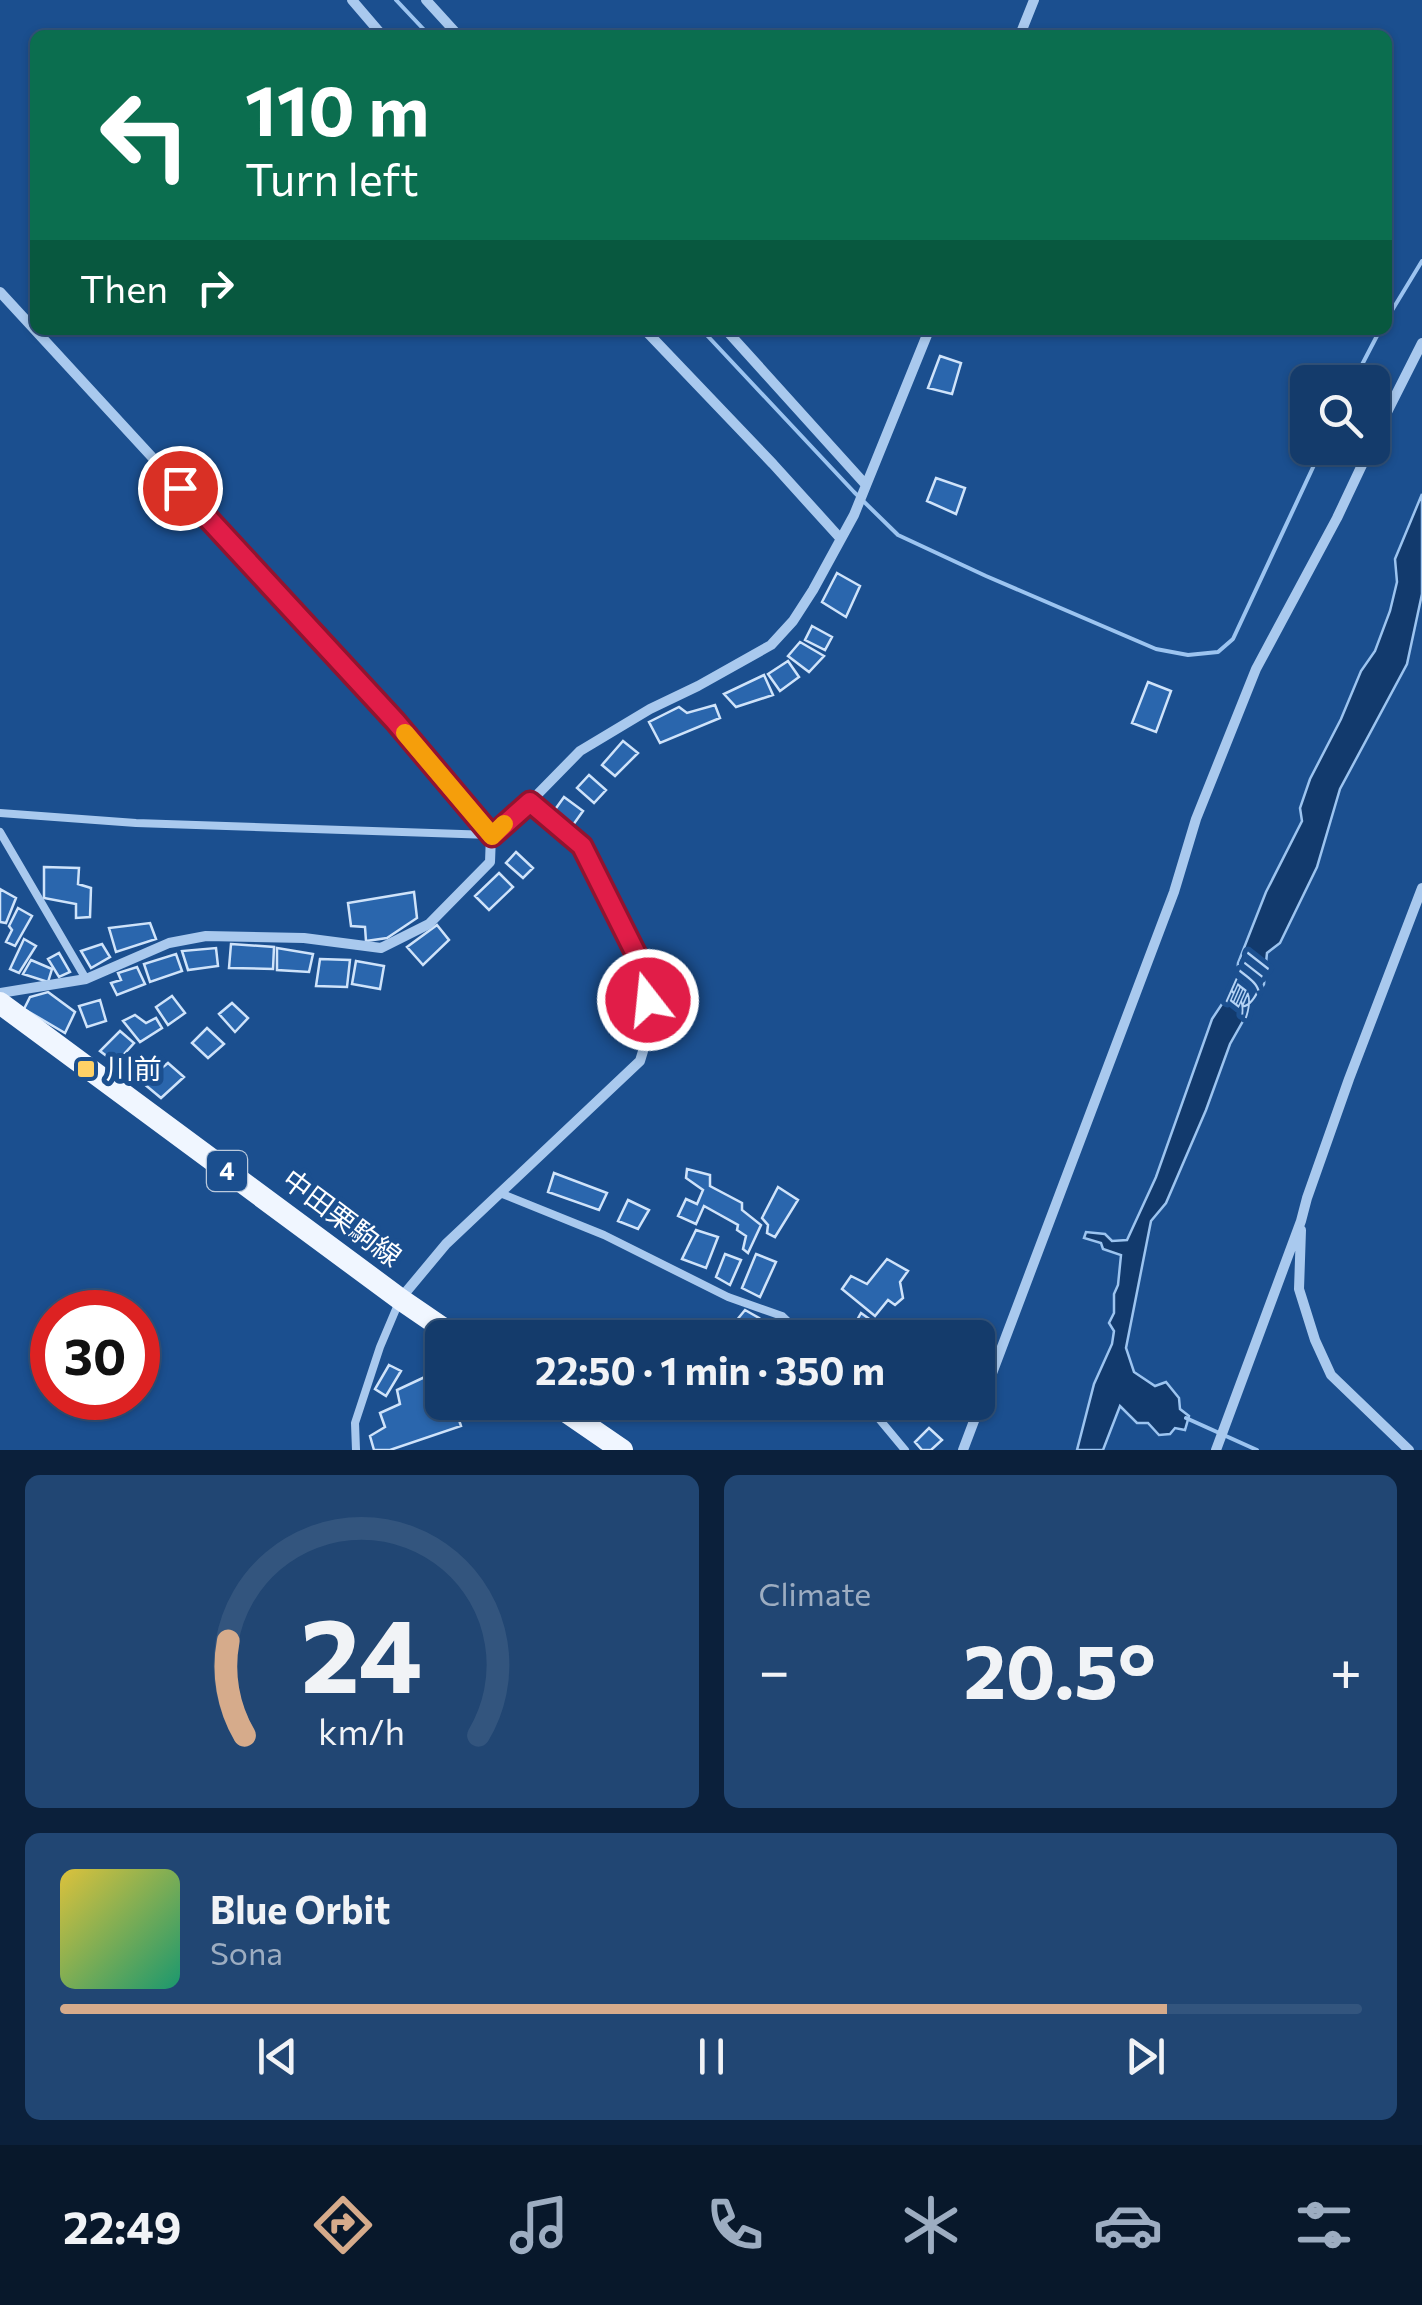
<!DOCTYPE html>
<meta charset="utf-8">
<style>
body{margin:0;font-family:Commissioner,"Noto Sans JP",sans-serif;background:#214673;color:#f1f3f6;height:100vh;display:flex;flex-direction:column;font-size:38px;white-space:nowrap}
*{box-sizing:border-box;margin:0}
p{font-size:32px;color:#9dadc1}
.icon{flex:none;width:55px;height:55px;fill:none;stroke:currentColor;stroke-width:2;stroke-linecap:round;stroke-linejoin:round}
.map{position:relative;height:1450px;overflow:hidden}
.details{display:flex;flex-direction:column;gap:25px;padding:25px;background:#0b203b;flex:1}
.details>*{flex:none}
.top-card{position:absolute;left:30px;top:30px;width:1362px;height:305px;border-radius:15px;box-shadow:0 2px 8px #0004,0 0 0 2px #33557e;background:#0b6e4f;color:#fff;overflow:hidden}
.fabs{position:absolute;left:1290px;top:365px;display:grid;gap:20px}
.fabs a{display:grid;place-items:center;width:100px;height:100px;border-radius:15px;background:#143b6b;box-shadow:0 2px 8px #0004,0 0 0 2px #33557e;font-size:50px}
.speed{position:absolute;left:30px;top:1290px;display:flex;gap:20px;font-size:50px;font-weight:700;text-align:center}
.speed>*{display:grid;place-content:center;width:130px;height:130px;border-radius:50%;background:#143b6b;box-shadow:0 2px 8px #0004,0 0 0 2px #33557e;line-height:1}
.speed .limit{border:15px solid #d22;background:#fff;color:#111}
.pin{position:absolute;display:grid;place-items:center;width:85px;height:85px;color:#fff;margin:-42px;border:5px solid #fff;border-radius:50%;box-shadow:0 2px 10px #0007}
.me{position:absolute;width:110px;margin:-55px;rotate:344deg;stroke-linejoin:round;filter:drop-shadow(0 0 8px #0008)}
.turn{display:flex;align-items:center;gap:35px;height:210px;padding:0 50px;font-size:45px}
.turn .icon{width:130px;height:130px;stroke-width:2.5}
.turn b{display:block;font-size:70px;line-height:85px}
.then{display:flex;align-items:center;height:95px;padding:0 50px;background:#0003;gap:20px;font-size:38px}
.big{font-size:75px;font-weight:700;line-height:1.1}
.details .card{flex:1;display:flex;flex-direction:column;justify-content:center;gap:15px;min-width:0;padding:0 35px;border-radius:15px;background:#214673}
.details .dial{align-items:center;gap:0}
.dial svg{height:260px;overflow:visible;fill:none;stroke:#33557e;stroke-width:7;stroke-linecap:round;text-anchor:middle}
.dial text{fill:#f1f3f6;stroke:none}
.song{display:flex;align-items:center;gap:30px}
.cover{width:120px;height:120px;border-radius:15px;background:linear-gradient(135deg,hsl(50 70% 55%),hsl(160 70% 35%))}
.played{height:10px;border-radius:5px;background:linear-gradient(90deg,#d6ab8b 85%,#33557e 85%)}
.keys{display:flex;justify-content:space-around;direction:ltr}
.heat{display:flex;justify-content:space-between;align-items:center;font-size:55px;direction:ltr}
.details .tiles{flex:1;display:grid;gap:25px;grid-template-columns:1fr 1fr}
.card:last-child{grid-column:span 2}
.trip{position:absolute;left:425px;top:1320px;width:570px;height:100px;border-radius:15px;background:#143b6b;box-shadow:0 2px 8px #0004,0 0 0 2px #33557e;font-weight:700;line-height:100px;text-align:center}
.tab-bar{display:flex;height:160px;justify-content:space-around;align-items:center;background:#08182b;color:#9dadc1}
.tab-bar .icon{width:70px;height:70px}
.tab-bar .active{color:#d6ab8b}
.tab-bar b{font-size:45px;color:#f1f3f6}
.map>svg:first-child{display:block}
.water{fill:#123a6d;stroke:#9cc4f0;stroke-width:2.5}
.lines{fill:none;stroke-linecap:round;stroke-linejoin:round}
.stream{stroke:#9cc4f0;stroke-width:4}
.building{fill:#2a66ad;stroke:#cfe3fa;stroke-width:2.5}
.service{stroke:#a9c9ee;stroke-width:8}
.minor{stroke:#a9c9ee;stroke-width:10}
.primary{stroke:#f0f6ff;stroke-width:22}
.route-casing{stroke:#92132f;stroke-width:25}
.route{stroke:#e11d48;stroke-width:18}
.slow{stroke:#f59e0b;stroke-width:18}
.poi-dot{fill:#ffd166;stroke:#1b4f8f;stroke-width:4}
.labels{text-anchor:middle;stroke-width:10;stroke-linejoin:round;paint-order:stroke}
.shield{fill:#1b4f8f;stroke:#bbcadd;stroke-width:2.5}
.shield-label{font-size:25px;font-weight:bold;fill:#fff}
.poi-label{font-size:28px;fill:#fff;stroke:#1b4f8f;text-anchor:start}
.street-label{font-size:28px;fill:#fff;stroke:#1b4f8f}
.water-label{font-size:30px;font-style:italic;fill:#b5d3f5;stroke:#1b4f8f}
</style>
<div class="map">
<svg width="1422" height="1450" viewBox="0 0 1422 1450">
<rect width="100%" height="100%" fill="#1b4f8f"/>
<path class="water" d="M1422,494V594L1407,664L1340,789L1317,867L1280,943L1267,953L1264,984L1230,1044L1206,1110L1166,1203L1151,1221L1126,1348L1134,1372L1155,1386L1166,1382L1179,1398L1180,1409L1189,1416L1185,1430L1175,1428L1170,1434L1159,1435L1148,1423H1137L1120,1406L1103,1450H1077L1094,1384L1112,1344L1114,1331L1109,1323L1114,1313V1294L1118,1285L1121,1255L1103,1249L1101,1243L1084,1238L1086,1232L1105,1234L1112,1241L1127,1240L1156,1177L1212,1019L1236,983L1238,963L1266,892L1302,821L1300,808L1310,779L1341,719L1361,671L1375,651L1390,611L1397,582L1395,559Z"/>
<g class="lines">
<path class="stream" d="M396,0L429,35
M1388,317L1422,261
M702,330L854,492L898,535L986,576L1156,649L1188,655L1218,652L1233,639L1322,448
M1353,382L1380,330
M1186,1418L1257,1450"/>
</g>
<path class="building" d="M940,356L961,363L952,394L928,388Z
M936,478L965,488L956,514L927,501Z
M837,573L860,586L846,617L822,602Z
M812,626L832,637L825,650L805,640Z
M800,642L824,656L809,672L788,656Z
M788,661L799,677L780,691L768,674Z
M764,675L773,695L736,707L724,694Z
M1148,682L1171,691L1156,732L1132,723Z
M715,705L720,718L660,743L649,722L679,707L687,713Z
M623,741L638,753L615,776L602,765Z
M589,775L606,790L594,803L577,788Z
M564,797L583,811L573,825L554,811Z
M516,852L533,868L523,878L506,863Z
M44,867L79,868L78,884L91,888L90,917L76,918V904L44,898Z
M499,873L513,887L489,910L475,896Z
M0,889L16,898L6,923L0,922Z
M414,892L417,918L387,938L366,941L365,927L351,926L348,903Z
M18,908L32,916L15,946L6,942L12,930L9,926Z
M150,923L156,939L116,952L109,928Z
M437,925L449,940L423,965L407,947Z
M24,939L36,946L19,973L10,969Z
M102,944L110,957L91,968L81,951Z
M231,944L274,947L273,969L229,968Z
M216,948L218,966L188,970L182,951Z
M277,948L313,954L309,972L277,970Z
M59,953L70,972L59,977L48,959Z
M176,954L182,971L150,982L144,964Z
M320,959L350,960L347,987L316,986Z
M31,960L52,969L48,982L23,974Z
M356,961L384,966L380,989L352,984Z
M137,967L145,984L117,995L111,983L121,980L118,973Z
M48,992L75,1012L65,1033L24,1009L30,997Z
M172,996L185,1013L168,1025L156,1007Z
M100,1000L106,1021L87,1027L79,1006Z
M232,1003L248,1018L235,1032L219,1014Z
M135,1015L146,1023L156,1018L162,1028L140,1042L123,1021Z
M207,1028L224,1044L208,1058L192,1043Z
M120,1031L134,1043L116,1063L100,1051Z
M168,1063L184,1077L161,1098L143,1083Z
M687,1169L710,1175V1186L742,1203V1210L761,1225L748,1253L743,1249L746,1236L737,1230L738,1225L704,1206L696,1224L678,1216L686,1199L697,1204L703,1190L686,1178Z
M554,1173L607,1193L599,1210L548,1192Z
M778,1187L798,1200L775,1237L767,1233L768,1225L762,1218Z
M628,1200L649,1210L638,1229L618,1221Z
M696,1230L718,1237L706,1268L682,1259Z
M725,1254L741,1260L730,1285L716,1277Z
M756,1254L776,1262L760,1297L742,1288Z
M887,1259L908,1271L900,1282L903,1298L895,1305L888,1300L875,1316L842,1289L851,1276L867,1284Z
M745,1310L759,1318L747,1338H715L718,1330L727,1332Z
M861,1313L875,1323L865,1338H847Z
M389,1365L401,1371L386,1396L375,1389Z
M427,1376L442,1404L453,1402L461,1426L390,1450H374L370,1436L385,1427L380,1413L400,1404L397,1390Z
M929,1428L942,1440L931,1450H922L915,1442Z"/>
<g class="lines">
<path class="service" d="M0,813L136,823L491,835
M0,832L86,979
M500,1193L604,1235L728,1297L782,1316L805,1338
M865,1402L905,1450
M356,1450L355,1423L380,1347L399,1302"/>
<path class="minor" d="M352,0L382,35
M426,0L458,35
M1020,35L1034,0
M0,292L395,721L491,835L490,862L429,924L381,948L304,938L206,936L169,943L86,979L0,993
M645,330L773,464L840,538
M726,330L866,485
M1372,442L1422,343
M491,835L530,802L580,751L650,709L698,686L771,645L793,621L813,590L854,515L929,330
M1301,1230L1299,1289L1315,1340L1331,1375L1409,1450
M401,1298L446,1244L640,1061L647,1038L648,1000L639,962L582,847L530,802
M963,1450L1174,892L1196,819L1256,669L1337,518L1370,448
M1216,1450L1301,1221L1307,1198L1349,1079L1422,888"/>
<path class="primary" d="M0,1003L400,1299L457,1338
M552,1402L622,1450"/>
</g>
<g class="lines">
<defs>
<path id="route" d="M180,488L395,721L492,836L530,802L582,846L640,962L648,1000"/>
</defs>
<use href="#route" class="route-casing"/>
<use href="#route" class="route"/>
<path class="slow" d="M405,733L492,836L504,824"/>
</g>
<rect class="poi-dot" x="76" y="1059" width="20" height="20" rx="5"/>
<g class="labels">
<rect class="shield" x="207" y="1151" width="40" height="40" rx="8"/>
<g class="shield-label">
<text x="227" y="1180">4</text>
</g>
<g class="poi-label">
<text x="106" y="1079">川前</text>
</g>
<g class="street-label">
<text transform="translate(342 1218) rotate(37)" y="10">中田栗駒線</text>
</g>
<g class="water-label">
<text transform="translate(1247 987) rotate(-66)" y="10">夏川</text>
</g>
</g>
</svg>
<div class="fabs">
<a><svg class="icon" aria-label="search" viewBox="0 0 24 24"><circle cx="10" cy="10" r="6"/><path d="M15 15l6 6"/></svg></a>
</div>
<div class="speed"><div class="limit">30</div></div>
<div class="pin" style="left:180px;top:488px;background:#d93025"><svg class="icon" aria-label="arrive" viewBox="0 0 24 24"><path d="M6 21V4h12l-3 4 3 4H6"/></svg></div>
<svg class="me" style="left:648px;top:1000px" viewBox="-20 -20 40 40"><circle r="17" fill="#e11d48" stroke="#fff" stroke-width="3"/><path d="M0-11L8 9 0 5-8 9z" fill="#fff"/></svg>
<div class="trip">22:50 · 1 min · 350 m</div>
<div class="top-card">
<div class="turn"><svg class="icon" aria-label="left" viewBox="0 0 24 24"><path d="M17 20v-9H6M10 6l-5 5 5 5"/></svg><div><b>110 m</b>Turn left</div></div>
<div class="then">Then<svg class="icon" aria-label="right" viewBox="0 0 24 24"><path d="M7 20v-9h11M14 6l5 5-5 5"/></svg></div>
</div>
</div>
<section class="details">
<div class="tiles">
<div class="card dial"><svg viewBox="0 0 100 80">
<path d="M14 69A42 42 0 1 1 86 69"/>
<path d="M14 69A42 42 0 0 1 9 40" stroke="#d6ab8b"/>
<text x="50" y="56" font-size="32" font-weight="700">24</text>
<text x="50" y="72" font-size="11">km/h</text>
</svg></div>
<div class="card"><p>Climate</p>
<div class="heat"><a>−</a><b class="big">20.5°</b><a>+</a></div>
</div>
<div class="card">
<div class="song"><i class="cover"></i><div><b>Blue Orbit</b><p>Sona</p></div></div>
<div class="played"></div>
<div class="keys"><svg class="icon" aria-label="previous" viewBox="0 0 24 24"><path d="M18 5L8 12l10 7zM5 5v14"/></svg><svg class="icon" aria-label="pause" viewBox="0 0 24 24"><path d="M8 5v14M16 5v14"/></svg><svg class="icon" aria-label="next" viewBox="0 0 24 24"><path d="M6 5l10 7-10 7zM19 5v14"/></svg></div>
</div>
</div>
</section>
<nav class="tab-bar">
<b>22:49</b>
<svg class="icon active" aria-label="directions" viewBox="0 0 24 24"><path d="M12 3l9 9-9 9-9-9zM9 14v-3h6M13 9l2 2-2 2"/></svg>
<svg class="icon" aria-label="music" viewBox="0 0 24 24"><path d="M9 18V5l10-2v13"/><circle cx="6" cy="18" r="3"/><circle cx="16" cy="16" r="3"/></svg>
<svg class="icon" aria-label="phone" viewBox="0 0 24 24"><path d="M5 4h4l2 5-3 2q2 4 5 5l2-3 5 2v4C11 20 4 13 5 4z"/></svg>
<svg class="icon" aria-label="climate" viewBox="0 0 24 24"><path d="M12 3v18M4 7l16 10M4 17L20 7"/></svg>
<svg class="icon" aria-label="car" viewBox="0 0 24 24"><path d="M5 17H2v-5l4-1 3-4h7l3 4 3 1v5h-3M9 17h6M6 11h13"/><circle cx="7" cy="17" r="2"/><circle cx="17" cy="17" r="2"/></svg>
<svg class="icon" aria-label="filters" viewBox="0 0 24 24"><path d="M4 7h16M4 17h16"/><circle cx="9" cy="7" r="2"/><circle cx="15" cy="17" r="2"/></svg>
</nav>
